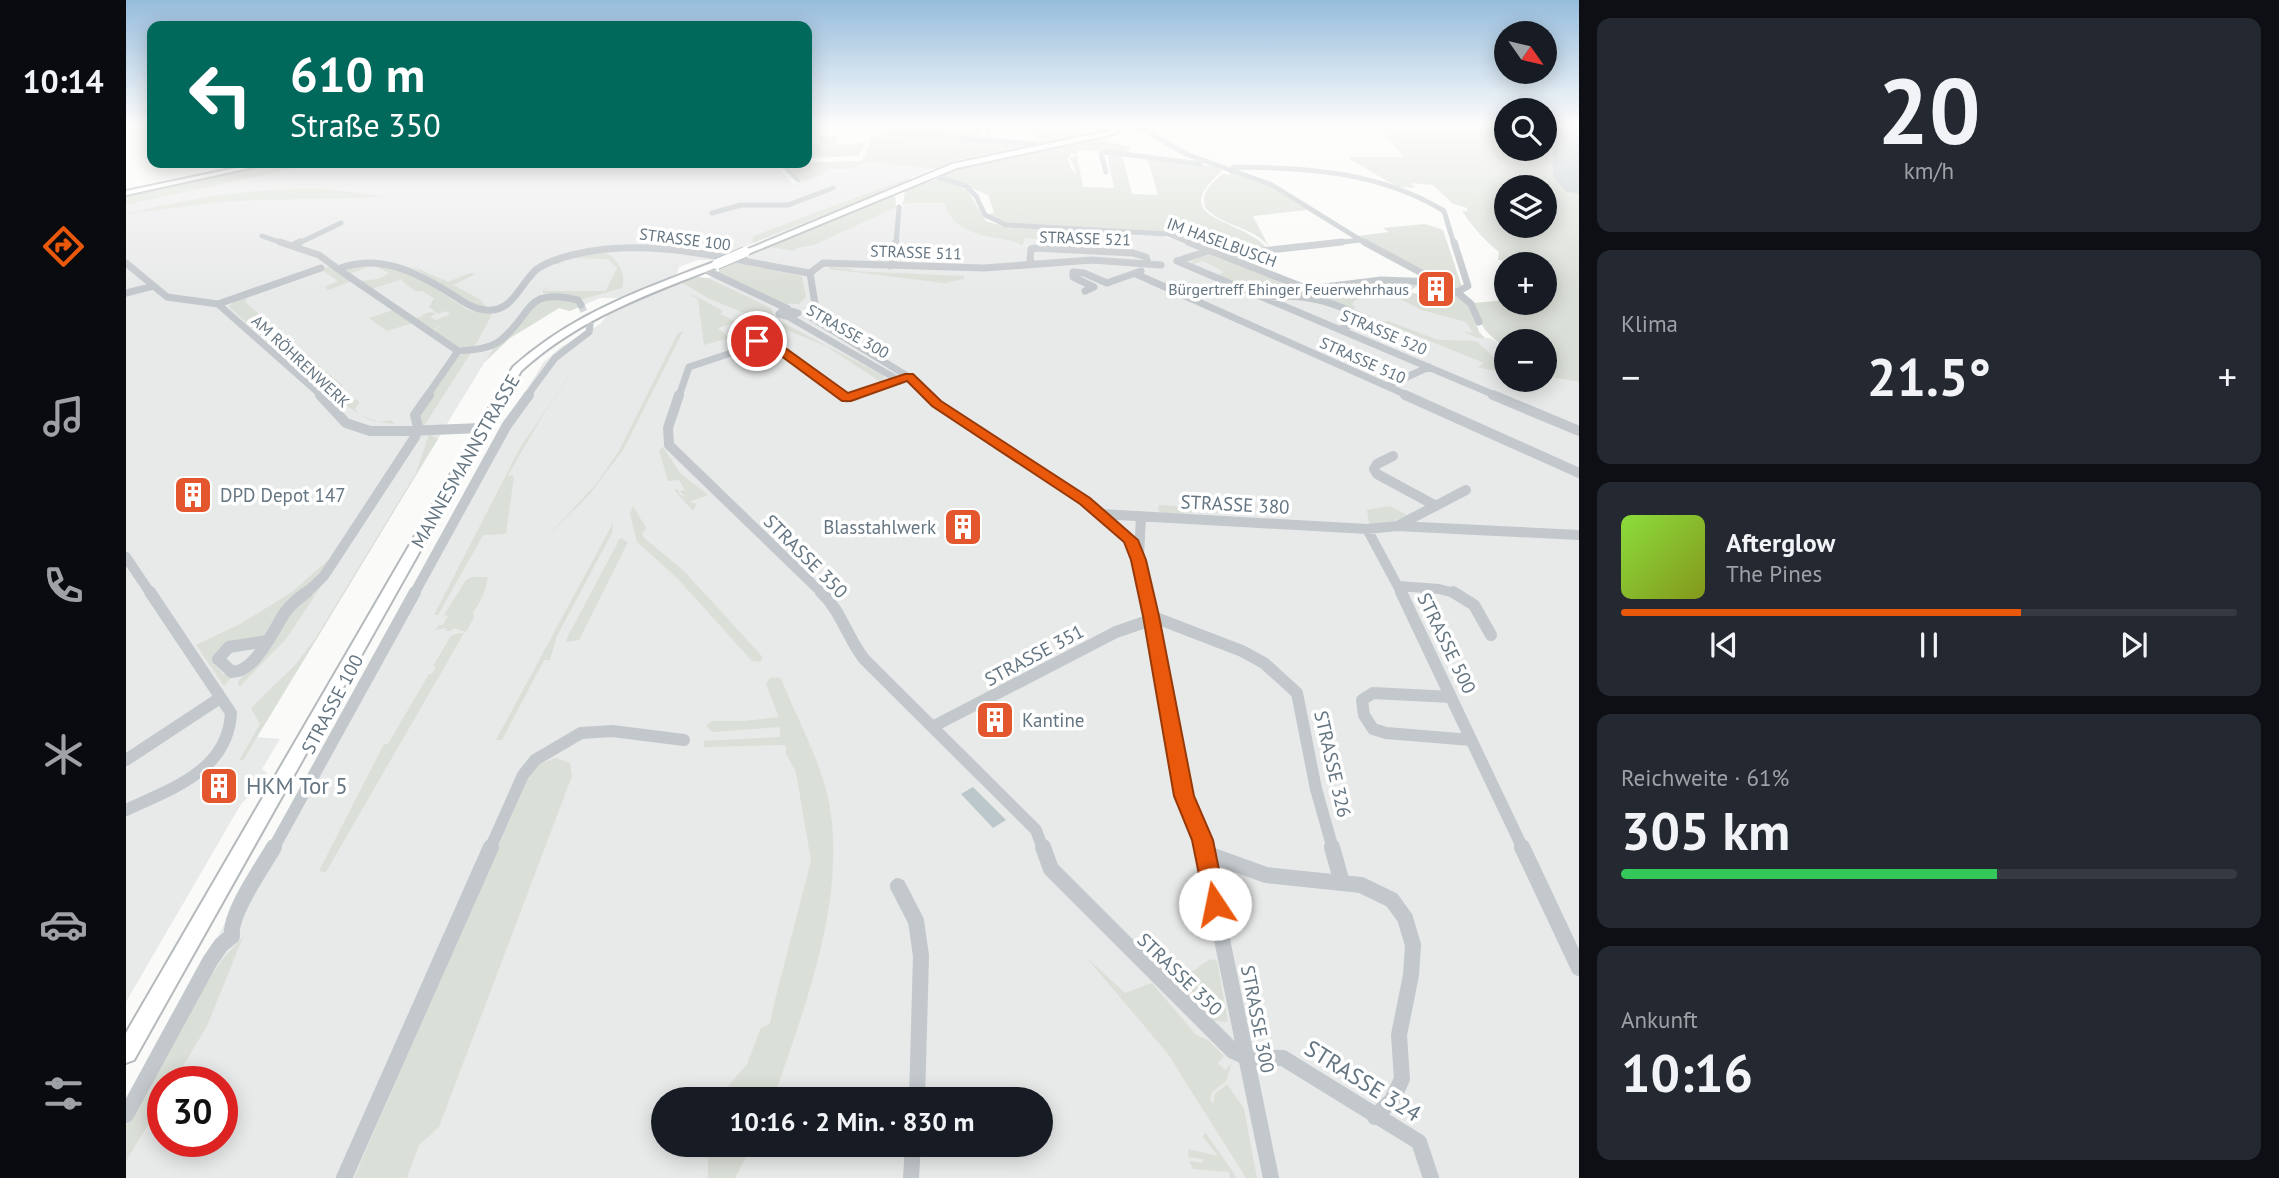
<!DOCTYPE html>
<html lang="de">
<meta charset="utf-8">
<style>
body{margin:0;font-family:"PT Sans",sans-serif;background:#242831;color:#f1f3f6;height:100vh;display:flex;flex-direction:column;font-size:26px;white-space:nowrap}
*{box-sizing:border-box;margin:0}
p{font-size:23px;color:#9ea1a6}
.icon{flex:none;width:38px;height:38px;fill:none;stroke:currentColor;stroke-width:2;stroke-linecap:round;stroke-linejoin:round}
.map{position:relative;flex:1;overflow:hidden}
.sheet{display:flex;flex-direction:column;gap:18px;padding:18px;background:#0d0f14;width:700px}
.sheet>*{flex:none}
.hud{position:absolute;left:21px;top:21px;width:665px;height:147px;border-radius:14px;box-shadow:0 4px 18px #0003;background:#00695c;color:#fff;overflow:hidden}
.needle{width:46px;rotate:124deg}
.fabs{position:absolute;left:1368px;top:21px;display:grid;gap:14px}
.fabs a{display:grid;place-items:center;width:63px;height:63px;border-radius:50%;background:#171b24;box-shadow:0 4px 18px #0003;font-size:35px}
.speed{position:absolute;left:21px;top:1066px;display:flex;gap:14px;font-size:35px;font-weight:700;text-align:center}
.speed>*{display:grid;place-content:center;width:91px;height:91px;border-radius:50%;background:#171b24;box-shadow:0 4px 18px #0003;line-height:1}
.speed .limit{border:10px solid #d22;background:#fff;color:#111}
.pin{position:absolute;display:grid;place-items:center;width:60px;height:60px;color:#fff;margin:-30px;border:4px solid #fff;border-radius:50%;box-shadow:0 2px 7px #0007}
.me{position:absolute;width:77px;margin:-38px;rotate:349deg;stroke-linejoin:round;filter:drop-shadow(0 0 5px #0008)}
.turn{display:flex;align-items:center;gap:24px;height:147px;padding:0 28px;font-size:32px}
.turn .icon{width:91px;height:91px;stroke-width:2.5}
.turn b{display:block;font-size:49px;line-height:60px}
.big{font-size:52px;font-weight:700;line-height:1.1}
.sheet .widget{flex:1;display:flex;flex-direction:column;justify-content:center;gap:10px;min-width:0;padding:0 24px;border-radius:14px;background:#242831}
.sheet .dial{align-items:center;gap:0}
.dial b{font-size:91px;line-height:1}
.song{display:flex;align-items:center;gap:21px}
.cover{width:84px;height:84px;border-radius:10px;background:linear-gradient(135deg,hsl(90 70% 55%),hsl(70 70% 35%))}
.played{height:7px;border-radius:4px;background:linear-gradient(90deg,#ea580c 65%,#363941 65%)}
.keys{display:flex;justify-content:space-around;direction:ltr}
.heat{display:flex;justify-content:space-between;align-items:center;font-size:38px;direction:ltr}
.charge{height:10px;border-radius:5px;background:linear-gradient(90deg,#34c759 61%,#363941 0)}
.trip{position:absolute;left:525px;top:1087px;width:402px;height:70px;border-radius:35px;background:#171b24;box-shadow:0 4px 18px #0003;font-weight:700;line-height:70px;text-align:center}
main{display:flex;flex:1;min-height:0}
.menu{display:flex;flex-direction:column;width:126px;justify-content:space-around;align-items:center;background:#090b0e;color:#9ea1a6}
.menu .icon{width:49px;height:49px}
.menu .on{color:#ea580c}
.menu b{font-size:32px;color:#f1f3f6}
.map>svg:first-child{display:block}
.built{fill:#e8e9e9;fill-rule:evenodd}
.green{fill:#dadfd7;fill-rule:evenodd}
.water{fill:#bbc7cb}
.lines{fill:none;stroke-linecap:round;stroke-linejoin:round}
.stream{stroke:#bbc7cb;stroke-width:2}
.minor-tunnel{stroke:#d5d9db;stroke-width:7;stroke-dasharray:7 3.5;stroke-linecap:butt}
.major-casing{stroke:#b5babe;stroke-width:4}
.minor-far4{stroke:#c3c8cc;stroke-width:5}
.minor-far3{stroke:#c3c8cc;stroke-width:7}
.minor-far2{stroke:#c3c8cc;stroke-width:10}
.minor-far1{stroke:#c3c8cc;stroke-width:12}
.minor{stroke:#c3c8cc;stroke-width:16}
.major{fill:#fff;fill-rule:evenodd}
.major-bridge-casing{stroke:#b5babe;stroke-width:12;stroke-linecap:butt}
.minor-bridge{stroke:#c3c8cc;stroke-width:10}
.major-bridge{stroke:#fff;stroke-width:10}
.route{fill:#ea580c;stroke:#983908;stroke-width:2}
.labels{text-anchor:middle;stroke-width:7;stroke-linejoin:round;paint-order:stroke}
.far-street-label{font-size:16px;fill:#657683;stroke:#fff}
.far-poi-label{font-size:16px;fill:#657683;stroke:#fff;text-anchor:end}
.street-label{font-size:19px;fill:#657683;stroke:#fff}
.poi-label{font-size:19px;fill:#657683;stroke:#fff;text-anchor:start}
.near-poi-label{font-size:23px;fill:#657683;stroke:#fff;text-anchor:start}
.near-street-label{font-size:23px;fill:#657683;stroke:#fff}
</style>
<main>
<nav class="menu">
<b>10:14</b>
<svg class="icon on" aria-label="directions" viewBox="0 0 24 24"><path d="M12 3l9 9-9 9-9-9zM9 14v-3h6M13 9l2 2-2 2"/></svg>
<svg class="icon" aria-label="music" viewBox="0 0 24 24"><path d="M9 18V5l10-2v13"/><circle cx="6" cy="18" r="3"/><circle cx="16" cy="16" r="3"/></svg>
<svg class="icon" aria-label="phone" viewBox="0 0 24 24"><path d="M5 4h4l2 5-3 2q2 4 5 5l2-3 5 2v4C11 20 4 13 5 4z"/></svg>
<svg class="icon" aria-label="climate" viewBox="0 0 24 24"><path d="M12 3v18M4 7l16 10M4 17L20 7"/></svg>
<svg class="icon" aria-label="car" viewBox="0 0 24 24"><path d="M5 17H2v-5l4-1 3-4h7l3 4 3 1v5h-3M9 17h6M6 11h13"/><circle cx="7" cy="17" r="2"/><circle cx="17" cy="17" r="2"/></svg>
<svg class="icon" aria-label="filters" viewBox="0 0 24 24"><path d="M4 7h16M4 17h16"/><circle cx="9" cy="7" r="2"/><circle cx="15" cy="17" r="2"/></svg>
</nav>
<div class="map">
<svg width="1453" height="1178" viewBox="0 0 1453 1178">
<rect width="100%" height="100%" fill="#fafaf8"/>
<path class="built" d="M742,162L812,167L628,236L626,239L628,243L587,260H572L553,267L551,274L494,298H474L444,311L433,308L384,338L358,363L131,737L154,739L136,769L141,773L136,783L115,804L0,1002V205L194,163H648L668,185L671,184L669,181L692,176L703,169H726Z
M827,201L838,222L914,238L913,229L1030,235L1052,240L1182,292L1222,287L1251,299L1272,298L1295,310L1341,321L1348,333H1337L1351,338H1364L1373,344L1381,350V380H1419V376L1453,382V1178H0V1101L373,432L418,362L435,347L474,324L483,313L565,278H582L593,273L606,262L645,246L734,220L770,205L771,207H778L779,204L777,206L776,202ZM37,1082H96V1141H37ZM537,1099H915V1144H537Z"/>
<path class="green" d="M776,125H851L856,127L854,139L903,146L832,160L809,169L742,162L726,169H703C695,176 680,182 669,181L651,163L736,161L746,138Z
M902,125H925L959,135L915,143L859,139L862,127H866L865,139L916,141L896,127Z
M1251,125H1381V149H1419V125H1453V382L1419,376V341H1381V350C1358,330 1358,332 1346,303L1381,300V303H1419V264L1372,260L1373,252C1361,243 1345,225 1336,211H1341V208L1327,204L1307,185L1285,183L1289,188L1272,187L1223,159L1224,157H1278ZM1381,187H1419V226H1381Z
M693,135H710L711,144L739,143L733,156L681,158V145L695,144Z
M969,138L1005,147L1001,153L951,150V155L946,153L942,158L945,169L951,175L944,158L951,155L957,187L988,188L981,153L996,154L1006,194L1032,195L1021,157L1093,167L1096,171C1039,221 1114,217 1140,247L1098,252L1028,231L882,224L863,215L868,212L862,195L817,176C835,157 938,144 969,138Z
M155,163H194L0,205V195Z
M1102,170L1140,183L1226,238L1181,210L1127,216L1143,247C1126,225 1095,227 1079,207C1075,192 1085,183 1097,174L1104,175Z
M787,176L779,183L628,243L626,241L627,236Z
M808,180H817L841,190L860,221L883,228L913,229L914,239L899,238L896,246C888,236 846,242 826,218C821,212 820,210 820,204L817,203H780L777,206L779,190Z
M204,189L259,197L102,201L0,214C67,198 135,186 204,189Z
M769,194L770,207L688,245L671,248L669,251L643,247Z
M1299,224L1317,230L1336,287L1331,288L1231,236L1263,232L1257,228Z
M472,251C490,253 501,272 496,288L457,299L417,293V290L426,286L417,291H480L491,268L482,259L443,258L431,263L440,264H427L443,257Z
M1085,254L1182,292L1213,287L1239,297L1228,301L1226,305L1230,307L1227,309L1245,316L1241,318L1187,296L1138,295L1092,275L1098,272L1077,261L1067,264L1064,263L1068,261H1062Z
M606,262L676,276L680,297L673,304H657L593,273V268Z
M244,263L288,275L342,310L366,314L349,346L329,348L306,332L322,321L305,331L286,318L297,317L295,315L306,312L310,314L304,317L310,320L325,314L320,311L312,314L303,307L308,298L296,291H289L276,281L277,279L245,289L233,281L253,279L263,273L247,265L223,274L219,271L220,268Z
M259,263L293,269L322,282L344,273L350,274L327,285L355,300L360,307L343,303L291,270Z
M205,266L226,281L202,290L199,287L212,281L196,270L121,298L119,302L217,386L208,393L219,403L231,399L233,403L229,409C237,420 252,424 265,420L269,424C233,421 219,404 192,382H188L103,307L107,302Z
M704,267L727,269L726,271L838,276V279L819,283L703,269Z
M572,277L582,278L645,308L648,318L758,376V379L755,382L700,346L584,299L555,282Z
M1297,282L1282,292L1307,297L1331,295L1344,305L1353,332L1359,338H1351L1336,332L1347,333L1340,322L1295,310L1272,298L1251,299L1222,287L1239,283Z
M566,296L567,295L597,311L594,314L611,322L592,328L603,338L578,345L572,299Z
M418,299L448,300L453,307L444,311L433,308L384,338L359,361L367,350L365,349L394,317Z
M267,310L286,323L261,331L243,318Z
M1255,321H1262L1312,340L1350,341L1381,369V373L1356,368L1352,367L1358,363Z
M557,331L497,450L463,495L420,538L471,483L493,451L552,333Z
M465,343L415,418L382,475L388,476L380,534L357,535L312,615H308L394,448Z
M346,351L289,440L293,414L331,357Z
M303,434L312,439L117,760L113,761L134,724L125,708L169,665L189,639L290,473Z
M537,447L554,473L582,495L563,502L571,504L567,511L548,490L551,489L554,495L560,497L553,491L559,490L553,480L542,481L533,450Z
M1027,505L1032,510L1033,505L1133,511L1126,514L1072,512L1036,514Z
M507,506L520,528L516,534L518,538L558,571L633,653L637,658L634,662L626,661L551,578L511,542L504,514Z
M1264,506L1281,515L1268,521L1243,524L1241,510Z
M487,523L486,533L431,636L424,660H418L376,740H370Z
M494,538L502,542L453,640L441,642L440,640Z
M208,555L193,579L141,635L88,659V664L97,674L108,675L98,686L70,645L114,624L166,592Z
M346,577H362C360,588 355,603 347,612L348,617L340,632L328,628L325,631H320L321,628L309,630L313,625H317L322,616L318,615L340,580Z
M198,582L160,639L113,687L112,682L167,607Z
M333,633H338L200,872L193,871L258,744H262L303,674H306L310,667L307,666L325,636Z
M651,677L655,679C671,718 693,758 702,798C723,894 678,1010 647,1099H591L621,1064L635,1028L644,1024L648,1004L685,861L670,772L660,754V745L578,747V741L654,737V727L586,732L580,726L586,721H619L653,717L640,684L644,678Z
M430,758L444,763L446,776L313,1127L293,1145L281,1178H228L404,774L411,765Z
M117,937L81,1026L48,1081L37,1082V1100L0,1161V1126L66,1004L98,957Z
M960,957L999,993L1026,983L1070,1035L1082,1040L1098,1056L1092,1063L1099,1070L1106,1063L1100,1081L1086,1092L1084,1101L1088,1103V1095L1101,1084L1118,1109L1131,1178H1120L1042,1054Z
M1084,959L1091,961L1102,1022L1088,1021L1050,983Z
M1080,1133L1111,1178H1104L1103,1172L1067,1169L1063,1161L1077,1163V1159L1063,1157L1062,1149L1092,1156L1076,1136Z
M560,1144H626V1145L609,1178H582V1159L557,1148Z"/>
<path class="water" d="M1453,127V193L1441,192L1427,177L1426,129Z
M847,787L880,820L867,828L835,794Z"/>
<g class="lines">
<path class="stream" d="M655,163L673,181"/>
<path class="minor-tunnel" d="M455,305L464,325"/>
<defs>
<path id="major" d="M995,125H1003L984,135L831,168L622,254L615,252L826,164L982,131Z
M133,163H146L0,195V191Z
M591,261L594,262V266C523,294 453,318 395,371L8,1060L0,1063V1033L387,367C433,326 484,302 541,280C557,274 574,267 591,261Z"/>
</defs>
<use href="#major" class="major-casing"/>
<path class="minor-far4" d="M963,125L977,128
M999,126L1019,130L1060,154L1146,185L1241,244
M756,132L909,144L913,147
M1107,167C1181,167 1254,172 1318,211L1328,244
M980,172L975,154L981,152L1074,164
M805,175L840,186L850,196L859,215L880,225L1042,234L1067,244
M586,213L615,205H662L707,188
M136,236L159,244
M171,244L215,223
M770,244L773,207
M1200,244L1234,240"/>
<path class="minor-far3" d="M154,242L193,255L212,269
M1062,242L1182,289L1255,280L1312,282
M1238,242L1331,292L1345,304L1353,322
M1328,242L1342,286L1331,292
M168,245L174,242
M1098,255L1216,242
M1051,261L1371,396
M1051,261L1085,250
M0,263L41,297L92,304L196,396
M907,264L904,260L905,249L909,248L1007,253L1020,257L1022,263
M764,266L769,258L770,242
M578,269L662,309
M1010,274L1283,396
M959,291L968,287L947,277V272L958,273L981,283L1015,271
M0,293L27,286
M1140,298C1176,292 1208,301 1239,319L1215,329
M92,304L195,268
M455,305L452,300C398,287 408,313 375,340C364,349 346,350 332,351L212,269C251,253 288,271 322,292C334,299 345,309 360,310C387,313 394,283 411,269C421,262 434,258 446,255C522,235 608,261 684,273
M659,309L672,313L663,317L653,314Z
M663,317L774,381
M1261,386L1303,367
M301,396L332,351
M401,396L429,358L463,332L464,325
M553,396L563,367L608,352L624,342L636,341L647,345L719,396
M726,396L783,377
M802,396L783,377L683,316L689,304L684,273L697,263L858,268L966,260L1035,265"/>
<path class="minor-far2" d="M194,395L220,423L244,431H286
M553,395L542,428L543,445L697,594
M716,395L721,398L731,395
M801,395L810,404L959,501L1004,540L1013,560L1020,594
M1279,395L1453,473
M1367,395L1453,431
M306,430L355,428
M1267,456L1251,464L1248,469L1251,474L1310,506
M975,514L1241,529L1271,526L1453,535
M1273,525L1340,490
M1241,529L1276,594
M0,557L25,594
M1013,557L1015,516
M1272,586L1313,589L1332,594
M179,594L198,576L289,437L292,427L289,415L303,395
M288,594L381,425L403,395"/>
<path class="minor-far1" d="M695,592C715,611 721,637 738,659L910,830L917,849
M1020,592L1058,796L1078,849
M1275,592L1397,849
M1327,592L1348,605L1365,635
M1025,616L1116,651L1138,663L1171,693L1190,789L1207,849
M141,641L103,647L92,659L106,672C130,672 148,628 160,611C166,603 173,598 181,592
M1325,697L1247,693L1236,700L1238,715L1247,729L1260,733L1345,740
M808,726L990,632L1025,620
M0,760L94,698
M0,810C45,789 102,771 105,713L24,592
M147,849L289,592
M364,849L397,775L409,760L455,733L486,731L558,740"/>
<path class="minor" d="M917,847L925,869L1107,1051L1120,1057L1157,1058L1293,1142L1305,1178
M1077,847L1145,1178
M1206,847L1216,883
M1396,847L1453,968
M1079,853L1140,875L1235,885L1266,900L1279,918L1287,945L1285,975L1273,1035L1276,1079L1266,1100L1249,1117
M772,886L790,921L795,956L791,1099
M0,1115L84,961L95,945L106,936C103,914 136,868 148,847
M218,1178L365,847
M785,1178L787,1144"/>
<use href="#major" class="major"/>
<defs>
<path id="major-bridge" d="M591,264L619,252"/>
</defs>
<use href="#major-bridge" class="major-bridge-casing"/>
<path class="minor-bridge" d="M286,431L306,430"/>
<use href="#major-bridge" class="major-bridge"/>
</g>
<linearGradient id="sky" x2="0" y2="1"><stop stop-color="#96bcdc"/><stop offset="0.43" stop-color="#fdfdfc"/><stop offset="1" stop-color="#fdfdfc" stop-opacity="0"/></linearGradient>
<rect width="1453" height="290" fill="url(#sky)"/>
<path class="route" d="M631,337L651,342L722,393L779,374H787L815,401L964,498L1012,540L1020,560L1033,616L1068,796L1087,840L1100,904L1097,911L1089,914L1082,911L1079,904L1066,840L1048,796L1017,616L1005,560L998,542L954,504L806,406L781,381L725,401H716L643,347L627,343V338Z"/>
<defs>
<symbol id="building-square" viewBox="-11 -11 22 22"><rect x="-9" y="-9" width="18" height="18" rx="4" fill="#e4572e" stroke="#fff"/><path d="M-4-6H4V6H1V3H-1V6H-4ZM-2.5-4.3h1.7v1.8h-1.7ZM.8-4.3h1.7v1.8H.8ZM-2.5-1h1.7V.8h-1.7ZM.8-1h1.7V.8H.8Z" fill="#fff"/></symbol>
</defs>
<g fill-rule="evenodd">
<use href="#building-square" x="1288" y="267" width="44" height="44"/>
<use href="#building-square" x="45" y="473" width="44" height="44"/>
<use href="#building-square" x="815" y="505" width="44" height="44"/>
<use href="#building-square" x="847" y="698" width="44" height="44"/>
<use href="#building-square" x="71" y="764" width="44" height="44"/>
</g>
<g class="labels">
<g class="far-street-label">
<text transform="translate(959 238) rotate(2)" y="6">STRASSE 521</text>
<text transform="translate(559 239) rotate(7)" y="6">STRASSE 100</text>
<text transform="translate(1096 242) rotate(20)" y="6">IM HASELBUSCH</text>
<text transform="translate(790 252) rotate(2)" y="6">STRASSE 511</text>
<text transform="translate(722 331) rotate(30)" y="6">STRASSE 300</text>
<text transform="translate(1258 332) rotate(23)" y="6">STRASSE 520</text>
<text transform="translate(1237 360) rotate(24)" y="6">STRASSE 510</text>
<text transform="translate(175 361) rotate(43)" y="6">AM RÖHRENWERK</text>
</g>
<g class="far-poi-label">
<text x="1283" y="295">Bürgertreff Ehinger Feuerwehrhaus</text>
</g>
<g class="street-label">
<text transform="translate(339 461) rotate(-60)" y="7">MANNESMANNSTRASSE</text>
<text transform="translate(1109 504) rotate(3)" y="7">STRASSE 380</text>
<text transform="translate(680 556) rotate(45)" y="7">STRASSE 350</text>
<text transform="translate(1321 643) rotate(64)" y="7">STRASSE 500</text>
<text transform="translate(908 655) rotate(-28)" y="7">STRASSE 351</text>
<text transform="translate(206 704) rotate(-62)" y="7">STRASSE 100</text>
<text transform="translate(1207 764) rotate(77)" y="7">STRASSE 326</text>
<text transform="translate(1054 974) rotate(44)" y="7">STRASSE 350</text>
<text transform="translate(1132 1019) rotate(79)" y="7">STRASSE 300</text>
</g>
<g class="poi-label">
<text x="94" y="502">DPD Depot 147</text>
<text x="810" y="534" text-anchor="end">Blasstahlwerk</text>
<text x="896" y="727">Kantine</text>
</g>
<g class="near-poi-label">
<text x="120" y="794">HKM Tor 5</text>
</g>
<g class="near-street-label">
<text transform="translate(1237 1081) rotate(32)" y="8">STRASSE 324</text>
</g>
</g>
</svg>
<div class="fabs">
<a><svg class="needle" viewBox="-14 -14 28 28"><path d="M0-13l5 13h-10z" fill="#e53935"/><path d="M0 13l5-13h-10z" fill="#9ea1a6"/></svg></a>
<a><svg class="icon" aria-label="search" viewBox="0 0 24 24"><circle cx="10" cy="10" r="6"/><path d="M15 15l6 6"/></svg></a>
<a><svg class="icon" aria-label="layers" viewBox="0 0 24 24"><path d="M12 4l9 5-9 5-9-5zM3 14l9 5 9-5"/></svg></a>
<a>+</a>
<a>−</a>
</div>
<div class="speed"><div class="limit">30</div></div>
<div class="pin" style="left:631px;top:341px;background:#d93025"><svg class="icon" aria-label="arrive" viewBox="0 0 24 24"><path d="M6 21V4h12l-3 4 3 4H6"/></svg></div>
<svg class="me" style="left:1089px;top:904px" viewBox="-20 -20 40 40"><circle r="19" fill="#fff"/><path d="M0-13L10 11 0 6-10 11z" fill="#ea580c"/></svg>
<div class="trip">10:16 · 2 Min. · 830 m</div>
<div class="hud">
<div class="turn"><svg class="icon" aria-label="left" viewBox="0 0 24 24"><path d="M17 20v-9H6M10 6l-5 5 5 5"/></svg><div><b>610 m</b>Straße 350</div></div>
</div>
</div>
<section class="sheet">
<div class="widget dial"><b>20</b><p>km/h</p></div>
<div class="widget"><p>Klima</p>
<div class="heat"><a>−</a><b class="big">21.5°</b><a>+</a></div>
</div>
<div class="widget">
<div class="song"><i class="cover"></i><div><b>Afterglow</b><p>The Pines</p></div></div>
<div class="played"></div>
<div class="keys"><svg class="icon" aria-label="previous" viewBox="0 0 24 24"><path d="M18 5L8 12l10 7zM5 5v14"/></svg><svg class="icon" aria-label="pause" viewBox="0 0 24 24"><path d="M8 5v14M16 5v14"/></svg><svg class="icon" aria-label="next" viewBox="0 0 24 24"><path d="M6 5l10 7-10 7zM19 5v14"/></svg></div>
</div>
<div class="widget"><p>Reichweite · 61%</p><b class="big">305 km</b><div class="charge"></div></div>
<div class="widget"><p>Ankunft</p><b class="big">10:16</b></div>
</section>
</main>
